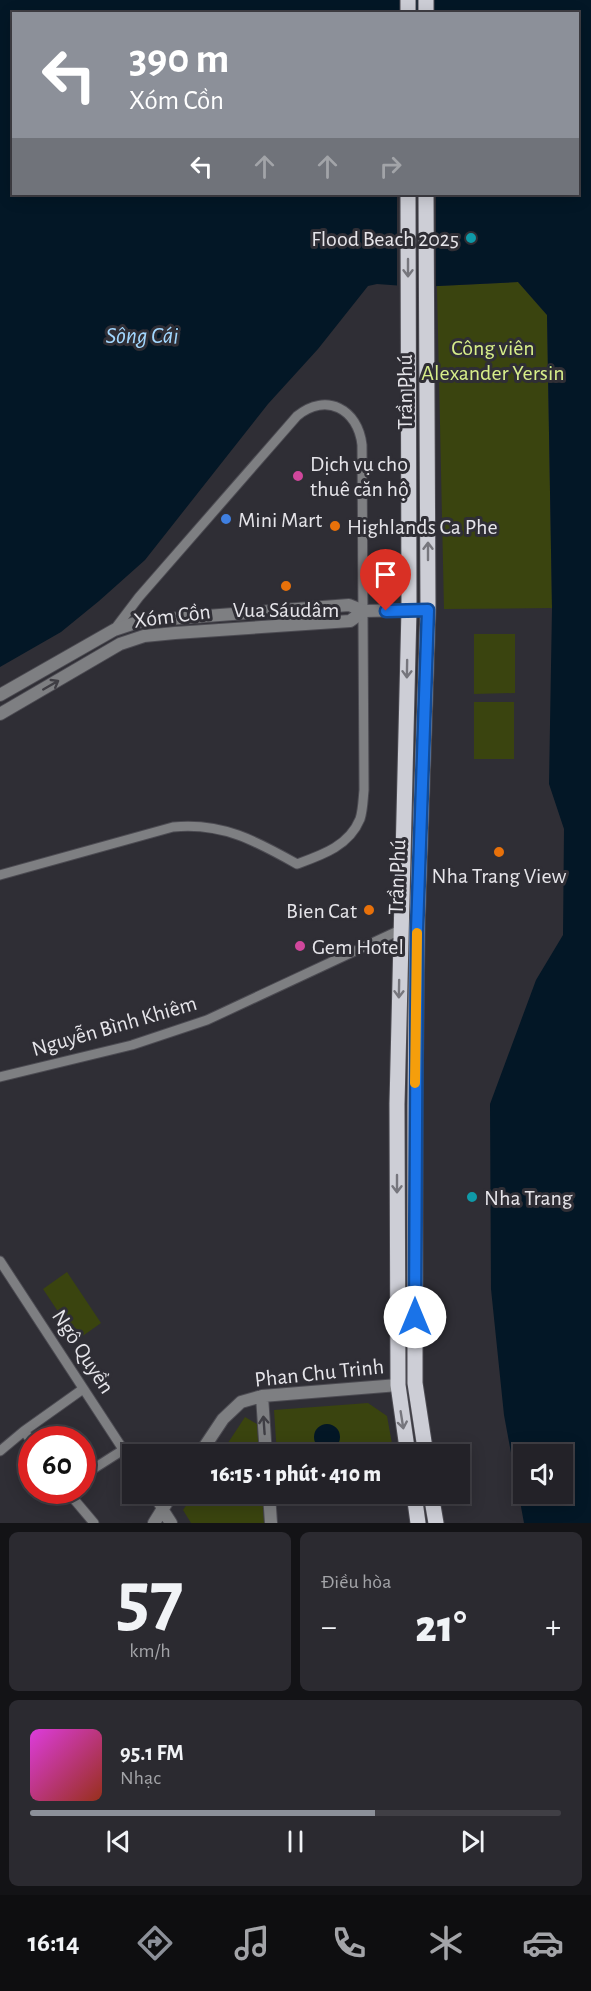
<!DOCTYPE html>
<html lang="vi">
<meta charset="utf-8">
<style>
body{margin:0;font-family:"Alegreya Sans",sans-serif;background:#2b2a30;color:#f1f3f6;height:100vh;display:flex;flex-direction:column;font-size:22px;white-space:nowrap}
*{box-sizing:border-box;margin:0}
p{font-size:20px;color:#a3a4a8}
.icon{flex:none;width:33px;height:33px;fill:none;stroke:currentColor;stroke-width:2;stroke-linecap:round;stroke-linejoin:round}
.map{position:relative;height:1523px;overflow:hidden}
.sheet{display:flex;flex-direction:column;gap:9px;padding:9px;background:#131316;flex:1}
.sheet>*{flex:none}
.hud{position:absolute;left:12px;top:12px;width:567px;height:183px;border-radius:0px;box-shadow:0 3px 15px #0003,0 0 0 2px #403f45;background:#8c9099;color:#fff;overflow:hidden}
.tools{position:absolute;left:513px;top:1444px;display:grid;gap:12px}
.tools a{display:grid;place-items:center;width:60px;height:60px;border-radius:0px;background:#232228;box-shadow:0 3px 15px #0003,0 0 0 2px #403f45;font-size:30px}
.speed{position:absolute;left:18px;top:1426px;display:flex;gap:12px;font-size:30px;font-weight:700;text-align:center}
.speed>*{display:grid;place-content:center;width:78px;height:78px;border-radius:50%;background:#232228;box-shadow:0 3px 15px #0003,0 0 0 2px #403f45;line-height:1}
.speed .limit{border:9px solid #d22;background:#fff;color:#111}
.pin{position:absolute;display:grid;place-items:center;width:51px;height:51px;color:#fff;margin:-62px -26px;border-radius:50% 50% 50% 0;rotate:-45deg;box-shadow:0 0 6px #0007}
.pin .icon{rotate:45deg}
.me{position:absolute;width:66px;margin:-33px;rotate:0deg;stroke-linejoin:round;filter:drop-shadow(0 0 4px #0008)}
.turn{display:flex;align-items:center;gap:21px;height:126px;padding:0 18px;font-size:27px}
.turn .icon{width:78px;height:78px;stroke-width:2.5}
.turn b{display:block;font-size:42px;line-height:51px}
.lanes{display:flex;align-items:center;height:57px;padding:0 18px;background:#0003;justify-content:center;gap:30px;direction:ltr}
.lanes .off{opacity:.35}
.big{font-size:45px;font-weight:800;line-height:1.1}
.sheet .tile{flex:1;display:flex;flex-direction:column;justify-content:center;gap:9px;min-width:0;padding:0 21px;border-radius:9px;background:#2b2a30}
.sheet .dial{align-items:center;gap:0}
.dial b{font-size:78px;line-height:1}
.song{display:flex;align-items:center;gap:18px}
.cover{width:72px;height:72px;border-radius:9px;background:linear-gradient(135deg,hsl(300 70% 55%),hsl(10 70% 35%))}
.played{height:6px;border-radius:3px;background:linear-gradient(90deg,#8c9099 65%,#403f45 65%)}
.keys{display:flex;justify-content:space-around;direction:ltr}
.heat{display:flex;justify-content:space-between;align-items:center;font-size:33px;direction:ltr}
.sheet .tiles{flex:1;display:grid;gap:9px;grid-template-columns:1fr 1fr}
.tile:last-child{grid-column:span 2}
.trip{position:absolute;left:122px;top:1444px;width:348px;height:60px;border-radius:0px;background:#232228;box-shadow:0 3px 15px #0003,0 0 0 2px #403f45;font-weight:800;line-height:60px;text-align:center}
.dock{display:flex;height:96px;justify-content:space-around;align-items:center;background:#0e0e10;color:#a3a4a8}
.dock .icon{width:42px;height:42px}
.dock .selected{color:#8c9099}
.dock b{font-size:27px;color:#f1f3f6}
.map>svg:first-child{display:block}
.green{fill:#3a440f}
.water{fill:#031726;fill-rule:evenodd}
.pier{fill:#2f2e35}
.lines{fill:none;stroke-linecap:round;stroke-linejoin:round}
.minor-casing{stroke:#4c4b52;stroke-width:11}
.tertiary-casing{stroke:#4c4b52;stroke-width:14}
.primary-casing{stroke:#4c4b52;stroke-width:17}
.minor{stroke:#7e7f82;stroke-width:9}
.tertiary{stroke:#7e7f82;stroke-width:12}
.primary{stroke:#cdced6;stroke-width:15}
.oneway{stroke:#76767d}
.oneway2{stroke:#3f3e44}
.route-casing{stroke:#114b97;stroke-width:15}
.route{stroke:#1a73e8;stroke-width:10}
.slow{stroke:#f59e0b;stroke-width:10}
.culture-dot{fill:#0f9aa8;stroke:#2f2e35;stroke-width:2}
.hotel-dot{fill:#d1479c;stroke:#2f2e35;stroke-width:2}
.shop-dot{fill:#3f7fe0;stroke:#2f2e35;stroke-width:2}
.food-dot{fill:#e8710a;stroke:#2f2e35;stroke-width:2}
.labels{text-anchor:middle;stroke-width:6;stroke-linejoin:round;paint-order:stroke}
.poi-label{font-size:22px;fill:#e6e5ea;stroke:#2f2e35;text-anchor:start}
.park-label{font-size:22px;fill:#d7ee8a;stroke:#2f2e35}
.street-label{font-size:22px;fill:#e6e5ea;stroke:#2f2e35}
.water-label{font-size:24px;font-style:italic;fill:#a2d7fe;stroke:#2f2e35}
</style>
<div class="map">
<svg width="591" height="1523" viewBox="0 0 591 1523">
<rect width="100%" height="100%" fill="#2f2e35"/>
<path class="green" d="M518,282L547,315L552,608L444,609L437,286Z
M474,634H515V693L474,694Z
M474,702H514V759H474Z
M67,1272L101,1323L77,1340L43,1289Z
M368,1403L387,1416L394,1455H277L274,1410Z
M245,1417L257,1424L259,1455H220Z
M194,1494H262L264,1523H191L183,1510Z"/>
<path class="water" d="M0,0H591V1523H524L504,1415L491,1289L490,1104L536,980L563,935L564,829L549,784L552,608L547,315L518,282L418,287L377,284L368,286L318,349L268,404L145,560L99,601L61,632L0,667ZM14,14H578V194H14ZM524,1455H562V1494H524Z
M314 1437a13 13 0 1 1 26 0a13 13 0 1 1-26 0Z"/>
<path class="pier" d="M397,194H436V289L397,288Z"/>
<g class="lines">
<defs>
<path id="minor" d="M0,875L173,827C222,822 256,841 297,864C322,855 349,846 360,819C363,810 363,799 364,790L362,445C358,409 326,392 297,416L139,597L114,630
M0,1077L132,1045L207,1020L400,930
M0,1261L132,1463
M24,1431L83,1389
M0,1451L24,1431L32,1442
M82,1476L123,1450
M67,1491L94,1523
M152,1494L162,1509"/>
<path id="tertiary" d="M0,695L114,630L141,621L349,605L364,611L409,610
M0,714L120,644L144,636L175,633L350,621L364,611
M262,1396L266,1455
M199,1455L223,1419L241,1402L262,1396L398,1385
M269,1494L271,1523
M162,1509L171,1523
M154,1523L172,1494"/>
<path id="primary" d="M408,14V0
M426,14V0
M408,1455L398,1385L397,1104L409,610L408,194
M426,1455L415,1383V1105L417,930L428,610L426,194
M414,1494L418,1523
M431,1494L436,1523"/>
</defs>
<use href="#minor" class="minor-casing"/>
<use href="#tertiary" class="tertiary-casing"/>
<use href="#primary" class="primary-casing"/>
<use href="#minor" class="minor"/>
<use href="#tertiary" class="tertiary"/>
<use href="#primary" class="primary"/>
</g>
<defs><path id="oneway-shaft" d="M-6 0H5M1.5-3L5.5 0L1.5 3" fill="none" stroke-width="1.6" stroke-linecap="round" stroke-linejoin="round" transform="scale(1.5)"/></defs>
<g class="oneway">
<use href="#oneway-shaft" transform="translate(408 268) rotate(90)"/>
<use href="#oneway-shaft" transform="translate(428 551) rotate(-90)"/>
<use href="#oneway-shaft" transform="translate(407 669) rotate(91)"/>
<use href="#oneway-shaft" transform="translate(399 989) rotate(91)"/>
<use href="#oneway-shaft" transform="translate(397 1184) rotate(90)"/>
<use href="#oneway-shaft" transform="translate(402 1420) rotate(81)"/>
</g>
<g class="oneway2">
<use href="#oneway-shaft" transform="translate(51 685) rotate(-30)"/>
<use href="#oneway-shaft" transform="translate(264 1425) rotate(-94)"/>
</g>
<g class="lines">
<defs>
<path id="route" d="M386,611L428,610L417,930L415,1317"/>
</defs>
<use href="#route" class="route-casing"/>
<use href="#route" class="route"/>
<path class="slow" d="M415,1083L417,933"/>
</g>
<g class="culture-dot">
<circle cx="471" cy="238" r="6"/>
<circle cx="472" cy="1197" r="6"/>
</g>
<g class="hotel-dot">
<circle cx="298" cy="476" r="6"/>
<circle cx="300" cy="946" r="6"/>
</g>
<circle class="shop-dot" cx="226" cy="519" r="6"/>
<g class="food-dot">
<circle cx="335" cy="526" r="6"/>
<circle cx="286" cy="586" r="6"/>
<circle cx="499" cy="852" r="6"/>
<circle cx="369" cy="910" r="6"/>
</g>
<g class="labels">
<g class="poi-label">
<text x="459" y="246" text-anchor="end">Flood Beach 2025</text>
<text x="310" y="471">Dịch vụ cho<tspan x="310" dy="25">thuê căn hộ</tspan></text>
<text x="238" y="527">Mini Mart</text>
<text x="347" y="534">Highlands Ca Phe</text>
<text x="286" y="617" text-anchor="middle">Vua Sáudâm</text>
<text x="499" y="883" text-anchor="middle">Nha Trang View</text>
<text x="357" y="918" text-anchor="end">Bien Cat</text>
<text x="312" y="954">Gem Hotel</text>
<text x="484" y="1205">Nha Trang</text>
</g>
<g class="park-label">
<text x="493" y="355">Công viên<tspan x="493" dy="25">Alexander Yersin</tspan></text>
</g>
<g class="street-label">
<text transform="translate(404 392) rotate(-90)" y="8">Trần Phú</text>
<text transform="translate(172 615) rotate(-7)" y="8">Xóm Cồn</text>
<text transform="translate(396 877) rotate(-88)" y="8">Trần Phú</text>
<text transform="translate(114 1025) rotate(-16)" y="8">Nguyễn Bình Khiêm</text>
<text transform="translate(84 1351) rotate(57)" y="8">Ngô Quyền</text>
<text transform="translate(319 1372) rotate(-6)" y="8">Phan Chu Trinh</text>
</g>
<g class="water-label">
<text x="142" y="343">Sông Cái</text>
</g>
</g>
</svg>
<div class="tools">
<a><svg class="icon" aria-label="sound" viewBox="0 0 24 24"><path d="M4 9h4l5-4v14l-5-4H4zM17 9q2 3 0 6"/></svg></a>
</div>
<div class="speed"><div class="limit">60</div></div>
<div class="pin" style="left:386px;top:611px;background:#d93025"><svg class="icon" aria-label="arrive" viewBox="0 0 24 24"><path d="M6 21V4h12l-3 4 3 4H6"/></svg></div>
<svg class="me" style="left:415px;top:1317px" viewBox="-20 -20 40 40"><circle r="19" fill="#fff"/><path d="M0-13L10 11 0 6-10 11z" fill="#1a73e8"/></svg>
<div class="trip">16:15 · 1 phút · 410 m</div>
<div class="hud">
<div class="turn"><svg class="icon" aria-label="left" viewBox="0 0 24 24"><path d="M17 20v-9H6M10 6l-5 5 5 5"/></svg><div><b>390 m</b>Xóm Cồn</div></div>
<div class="lanes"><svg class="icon" aria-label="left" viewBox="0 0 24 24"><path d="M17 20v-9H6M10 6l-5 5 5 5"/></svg><svg class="icon off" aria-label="ahead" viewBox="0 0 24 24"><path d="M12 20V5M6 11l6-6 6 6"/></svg><svg class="icon off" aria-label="ahead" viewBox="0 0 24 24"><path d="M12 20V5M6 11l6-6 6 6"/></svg><svg class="icon off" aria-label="right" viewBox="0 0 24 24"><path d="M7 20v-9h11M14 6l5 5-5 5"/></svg></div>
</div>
</div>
<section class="sheet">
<div class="tiles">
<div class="tile dial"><b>57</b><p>km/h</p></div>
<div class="tile"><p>Điều hòa</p>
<div class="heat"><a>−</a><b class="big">21°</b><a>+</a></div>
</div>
<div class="tile">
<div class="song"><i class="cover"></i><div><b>95.1 FM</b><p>Nhạc</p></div></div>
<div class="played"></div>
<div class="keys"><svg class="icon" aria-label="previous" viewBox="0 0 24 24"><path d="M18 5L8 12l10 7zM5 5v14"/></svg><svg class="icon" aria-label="pause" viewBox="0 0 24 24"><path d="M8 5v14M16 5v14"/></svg><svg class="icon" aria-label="next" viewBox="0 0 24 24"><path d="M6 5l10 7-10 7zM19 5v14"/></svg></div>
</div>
</div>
</section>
<nav class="dock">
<b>16:14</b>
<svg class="icon selected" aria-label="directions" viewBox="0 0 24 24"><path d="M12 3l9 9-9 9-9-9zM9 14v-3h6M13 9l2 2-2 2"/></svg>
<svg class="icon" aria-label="music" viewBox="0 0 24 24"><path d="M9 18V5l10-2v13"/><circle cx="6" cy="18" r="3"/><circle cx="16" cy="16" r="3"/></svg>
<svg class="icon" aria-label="phone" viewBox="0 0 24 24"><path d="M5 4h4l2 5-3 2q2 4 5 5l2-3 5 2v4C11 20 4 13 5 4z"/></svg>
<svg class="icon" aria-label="climate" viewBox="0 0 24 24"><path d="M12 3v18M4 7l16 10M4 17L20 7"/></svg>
<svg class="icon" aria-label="car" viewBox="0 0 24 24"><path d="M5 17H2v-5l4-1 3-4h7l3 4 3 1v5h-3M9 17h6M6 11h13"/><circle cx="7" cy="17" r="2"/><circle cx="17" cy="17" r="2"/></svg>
</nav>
